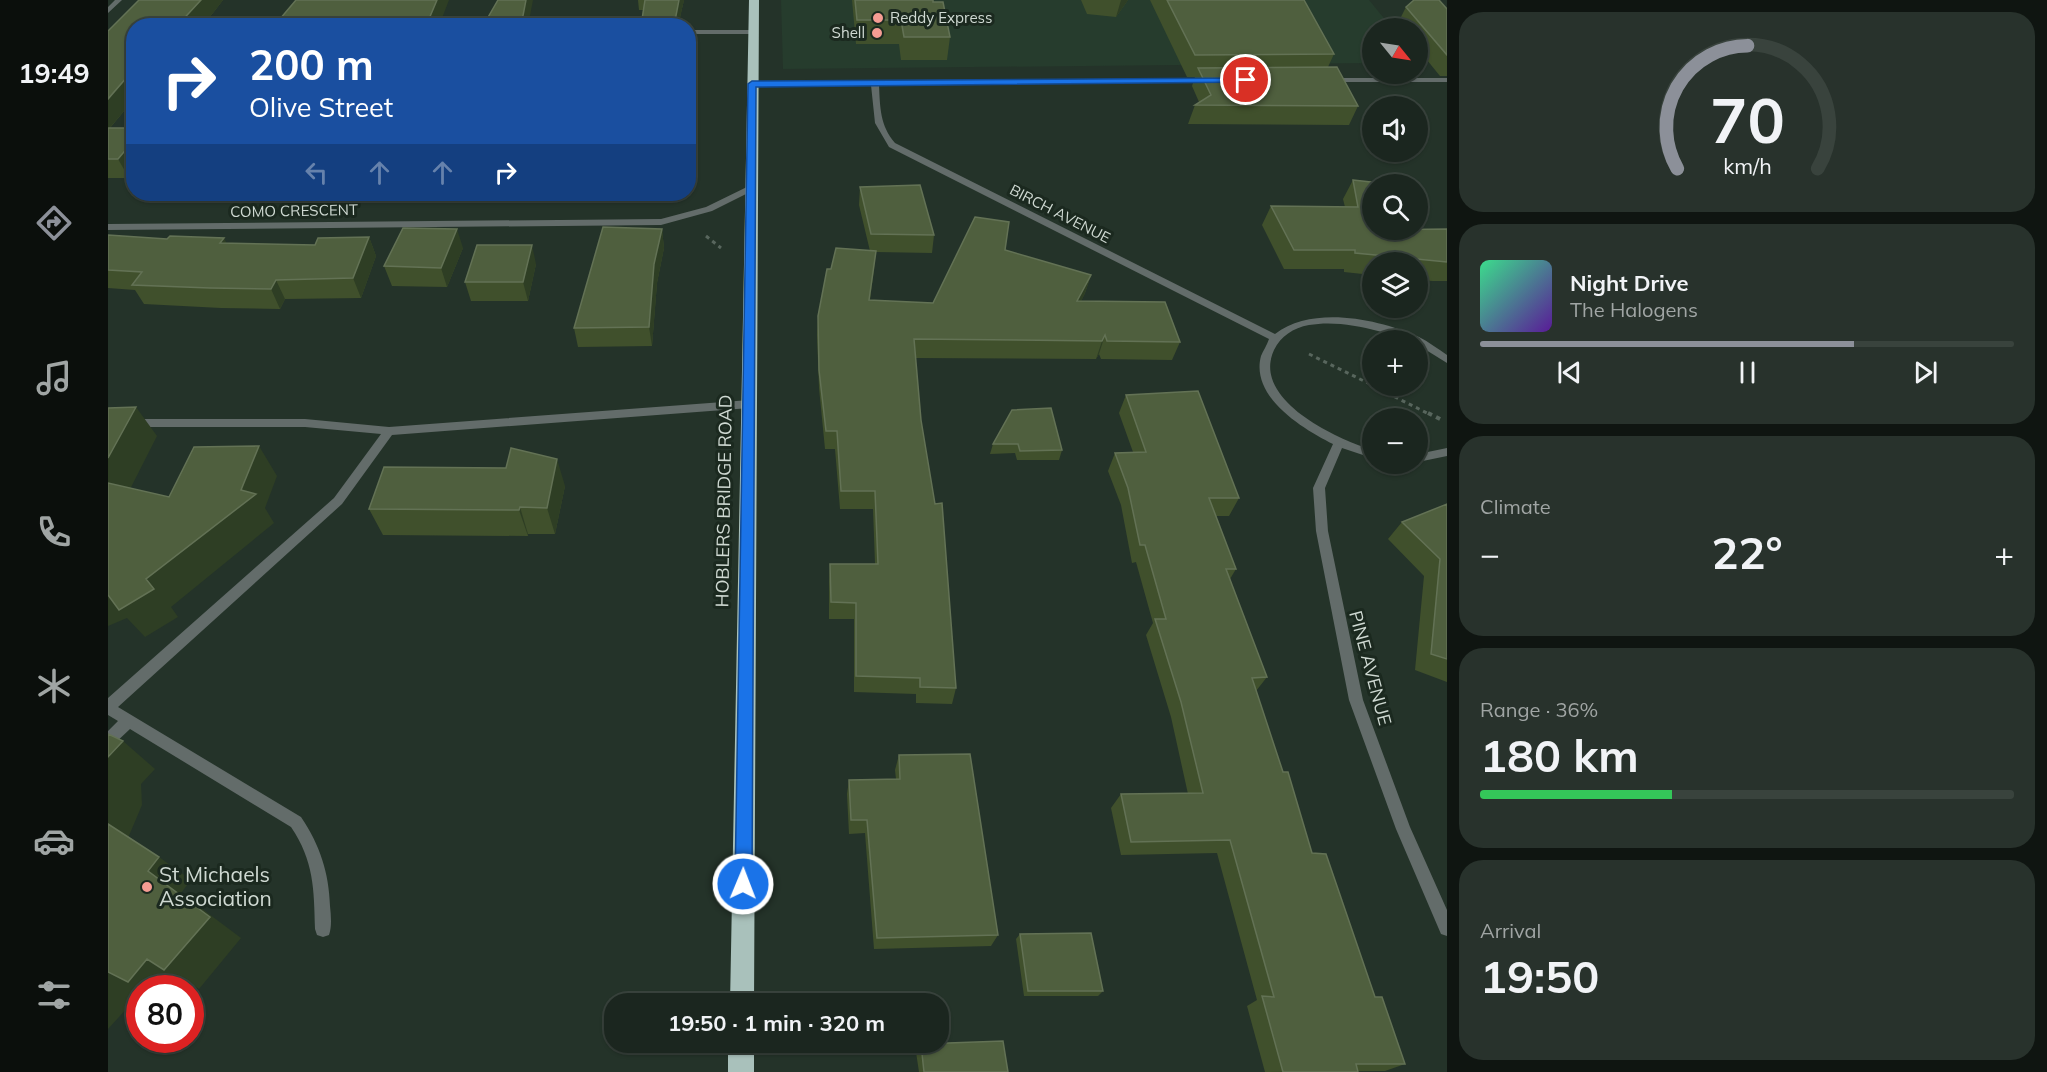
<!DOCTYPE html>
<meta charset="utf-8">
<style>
body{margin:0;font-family:Mulish,sans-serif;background:#28322c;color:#f1f3f6;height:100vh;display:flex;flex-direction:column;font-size:22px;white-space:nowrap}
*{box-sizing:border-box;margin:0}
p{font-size:20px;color:#a0a5a4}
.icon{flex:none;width:33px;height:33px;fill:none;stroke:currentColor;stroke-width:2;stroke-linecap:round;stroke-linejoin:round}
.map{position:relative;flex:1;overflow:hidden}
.panel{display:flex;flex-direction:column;gap:12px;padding:12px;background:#0f1511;width:600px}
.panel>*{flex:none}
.guide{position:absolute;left:18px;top:18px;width:570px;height:183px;border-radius:24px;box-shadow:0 2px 4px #0004,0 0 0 2px #39433d;background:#1a4fa0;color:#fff;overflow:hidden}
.needle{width:39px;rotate:120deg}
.tools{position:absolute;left:1254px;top:18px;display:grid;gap:12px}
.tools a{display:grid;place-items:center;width:66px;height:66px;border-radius:50%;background:#1b261f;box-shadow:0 2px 4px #0004,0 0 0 2px #39433d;font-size:30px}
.speed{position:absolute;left:18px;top:975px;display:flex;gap:12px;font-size:30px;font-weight:700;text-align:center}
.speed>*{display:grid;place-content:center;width:78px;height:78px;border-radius:50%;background:#1b261f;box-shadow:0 2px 4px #0004,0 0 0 2px #39433d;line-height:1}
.speed .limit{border:9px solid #d22;background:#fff;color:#111}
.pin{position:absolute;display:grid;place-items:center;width:51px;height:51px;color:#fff;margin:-26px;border:3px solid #fff;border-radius:50%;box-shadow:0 2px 6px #0007}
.me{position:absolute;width:66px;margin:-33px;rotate:1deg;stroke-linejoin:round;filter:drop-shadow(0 0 4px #0008)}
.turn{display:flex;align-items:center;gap:21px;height:126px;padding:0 24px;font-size:27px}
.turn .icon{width:78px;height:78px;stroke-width:2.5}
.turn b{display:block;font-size:42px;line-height:51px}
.lanes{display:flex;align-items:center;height:57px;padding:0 24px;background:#0003;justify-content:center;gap:30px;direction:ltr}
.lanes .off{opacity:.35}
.big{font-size:45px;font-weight:700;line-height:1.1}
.panel .tile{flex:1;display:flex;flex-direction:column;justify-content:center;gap:9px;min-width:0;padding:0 21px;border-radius:24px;background:#28322c}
.panel .dial{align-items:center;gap:0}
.dial svg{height:156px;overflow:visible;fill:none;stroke:#39433d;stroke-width:7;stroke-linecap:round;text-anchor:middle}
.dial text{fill:#f1f3f6;stroke:none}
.song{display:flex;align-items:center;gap:18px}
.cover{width:72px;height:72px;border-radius:9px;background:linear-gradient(135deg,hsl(150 70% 55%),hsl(270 70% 35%))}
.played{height:6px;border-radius:3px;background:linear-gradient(90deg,#8c9099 70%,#39433d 70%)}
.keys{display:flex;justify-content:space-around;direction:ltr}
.heat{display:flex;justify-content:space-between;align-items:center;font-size:33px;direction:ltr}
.charge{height:9px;border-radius:4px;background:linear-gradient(90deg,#34c759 36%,#39433d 0)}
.trip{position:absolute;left:496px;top:993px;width:345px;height:60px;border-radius:24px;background:#1b261f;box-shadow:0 2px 4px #0004,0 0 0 2px #39433d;font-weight:700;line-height:60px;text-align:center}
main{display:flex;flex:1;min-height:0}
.tabs{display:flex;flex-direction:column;width:108px;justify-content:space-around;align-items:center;background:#0b0f0c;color:#a0a5a4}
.tabs .icon{width:42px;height:42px}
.tabs .active{color:#8c9099}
.tabs b{font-size:27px;color:#f1f3f6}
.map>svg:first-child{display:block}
.built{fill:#263c2d}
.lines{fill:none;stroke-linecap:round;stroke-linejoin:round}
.path-far1{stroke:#58665d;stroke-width:3;stroke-dasharray:4 4;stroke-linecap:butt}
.path{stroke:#58665d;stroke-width:4;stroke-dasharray:4.5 4.5;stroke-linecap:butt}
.lane{fill:#636c6a;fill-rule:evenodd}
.street{fill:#636c6a;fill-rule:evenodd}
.highway{fill:#a9c1bb;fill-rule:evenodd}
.wall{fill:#40502c}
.shaded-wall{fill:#2e3e24}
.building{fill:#4f5f3e;stroke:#637255;stroke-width:1.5}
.route{fill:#1a73e8;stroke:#114b97;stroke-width:1.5}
.poi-dot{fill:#f59c93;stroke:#1b291f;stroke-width:2}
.labels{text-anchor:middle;stroke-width:6;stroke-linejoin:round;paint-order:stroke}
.far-poi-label{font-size:15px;fill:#cfd9d2;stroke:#1b291f;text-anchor:start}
.far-street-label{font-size:15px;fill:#cfd9d2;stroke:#1b291f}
.street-label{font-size:18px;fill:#cfd9d2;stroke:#1b291f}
.near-poi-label{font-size:21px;fill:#cfd9d2;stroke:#1b291f;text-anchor:start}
</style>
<main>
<nav class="tabs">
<b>19:49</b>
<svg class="icon active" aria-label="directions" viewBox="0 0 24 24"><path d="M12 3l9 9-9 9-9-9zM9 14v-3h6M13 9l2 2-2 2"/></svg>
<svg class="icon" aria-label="music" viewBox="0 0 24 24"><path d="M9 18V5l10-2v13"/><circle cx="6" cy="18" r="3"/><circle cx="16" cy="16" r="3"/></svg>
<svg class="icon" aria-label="phone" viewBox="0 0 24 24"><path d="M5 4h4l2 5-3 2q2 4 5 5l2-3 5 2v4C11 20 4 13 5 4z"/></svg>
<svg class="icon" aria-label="climate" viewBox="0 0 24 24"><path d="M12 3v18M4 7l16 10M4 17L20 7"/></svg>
<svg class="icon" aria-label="car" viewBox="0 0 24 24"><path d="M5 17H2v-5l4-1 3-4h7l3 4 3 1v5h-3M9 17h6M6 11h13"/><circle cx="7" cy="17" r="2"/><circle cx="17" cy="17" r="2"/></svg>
<svg class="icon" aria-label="filters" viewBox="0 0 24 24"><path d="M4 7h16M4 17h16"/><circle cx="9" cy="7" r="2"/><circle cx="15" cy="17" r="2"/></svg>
</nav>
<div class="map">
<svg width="1339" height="1072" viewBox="0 0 1339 1072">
<rect width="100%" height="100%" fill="#243329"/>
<path class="built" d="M673,0H1261L1284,28H1264V63L675,69Z"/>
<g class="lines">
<path class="path-far1" d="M598,236L613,248
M1201,354L1264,385
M1265,386L1323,415"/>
<path class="path" d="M1320,413L1336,421"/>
<path class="lane" d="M642,400L647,404L642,408L284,435L234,504L10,707L193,817C212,845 221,873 222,906C223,916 224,926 221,935L215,937L209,935L207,929C206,889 206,861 183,827L22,729L5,745L0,746V731L10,721L0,715V698L226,498L273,434L197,427H0V419H197L281,427Z"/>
<path class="street" d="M7,0H14L0,13V7Z
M580,30H645L649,32L645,34H580Z
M1104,78L1105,80L1101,82L771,85C772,107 772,126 787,143L1167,334C1205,305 1270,319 1311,337C1321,342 1330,349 1339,355V363L1310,345V340C1295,340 1283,334 1270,331C1248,325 1223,321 1201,325C1185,328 1173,336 1166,350C1143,400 1229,439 1264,450V458L1234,448L1217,488L1220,531L1255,700L1302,827L1339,910V936L1333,934L1288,829L1241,700L1208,531L1205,488L1225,444C1195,429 1142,397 1153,356C1155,351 1159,345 1161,339L781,147L767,123L763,85L644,86L640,84L644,82Z
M1217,78H1339V82H1220L1216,80Z
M643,185L647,188L646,190L604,211L553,225L0,230V224L553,219L598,207Z
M1339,448V456L1310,462V454Z"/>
<path class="highway" d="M641,0H651L646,1004H622Z
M620,1042H646V1072H620Z"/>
</g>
<path class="wall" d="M31,0H115L105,13L94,26H26V99L2,128H26V173L21,178H0V31Z
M530,0H576L570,26H533L535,10H531Z
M744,0H825L842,37L839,60H793L791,44H748Z
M973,0H1020L1008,17L979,14Z
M1042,0H1186L1226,54L1220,67L1250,106L1241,125L1080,124L1087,105L1091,102L1084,86L1087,77H1079Z
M1298,7L1339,9V76H1332L1310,49V28H1293L1289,25Z
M1245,180L1264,230L1339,229V281H1325L1310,280V262H1264V275L1236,272V269H1176L1154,225L1163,206L1237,207L1235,199Z
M752,187L826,235L824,253L768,252L762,300L825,303L897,250L983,275L977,293L973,301L1072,342L1064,360L993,359L991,354L988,359L807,358L813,420L848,688L844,704L808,703V694L746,692V619H721V581L722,564H767L765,509H732L727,449H717L711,388L709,335L710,316L723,269L762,251L751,205Z
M554,229L556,248L549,283L544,346L470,347L466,328Z
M0,235L119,243L207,245L261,237L268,256L253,298L177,299L172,309L113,308L36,304L27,290L0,288Z
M355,248L339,287L284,286L276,266Z
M428,264L420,301H363L357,282Z
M1018,395L1131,498L1121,516H1108L1128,569L1122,579L1159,677L1148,691L1175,772L1204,853L1267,997L1297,1064L1277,1071L1157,1072L1139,1006L1149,1000L1109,853L1013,855L1003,808L1013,794H1080L1063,717L1038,635L1045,623L1028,562L1024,563L1013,505L1000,471L1007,453L1025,452L1011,413Z
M904,410L954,450L951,460H909L907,453L882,454L885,444Z
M457,486L447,534H420V536L275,535L261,509Z
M1339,504V682L1307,670L1316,576L1280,539L1294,522Z
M791,755L890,935L883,946L766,949L757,833L741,834L739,794L741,780L788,779L787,770Z
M912,934L995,991L990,996H916L908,939Z
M813,1044L900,1072H811L808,1052Z"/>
<path class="shaded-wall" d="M93,0H115L105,13L94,26H69Z
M329,0H341L331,26H318Z
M418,0H425L420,26H413Z
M571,0H576L570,26H566Z
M1013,0H1020L1008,17Z
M26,69V99L0,130V99Z
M26,140V173L21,178L10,159Z
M349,229L355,248L339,287L333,268Z
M554,229L556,248L549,283L544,346L541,327L546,264Z
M261,237L268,256L253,298L245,278Z
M116,238L126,257L112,243Z
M424,245L428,264L420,301L415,282Z
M768,251L766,270L759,318L761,300Z
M983,275L977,293L964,320L969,301Z
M168,280L177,299L172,309L163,289Z
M997,335L991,354L988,359L994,341Z
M28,407L49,436L12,509L0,495V458Z
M151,446L169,476L157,508L166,523L63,607L70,617L37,637L19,618L0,626V593L38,579L133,490Z
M449,459L457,486L447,534L439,508Z
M412,507L420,534V536L411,510Z
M15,741L47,769L33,784L34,805L20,838L0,824V757Z
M51,857L83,880L73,893L133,938L91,989L73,979L66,988H32V994L0,1029V972L40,871Z"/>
<path class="building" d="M31,0H93L69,26H26V69L0,99V31Z
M188,0H329L318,26H166Z
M390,0H418L413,26H375Z
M537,0H571L566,26H533Z
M747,0H825V2H835L842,37H796L793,20H749Z
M1059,0H1196L1226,54L1087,55Z
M1306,0H1331L1339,9V55L1298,7Z
M1229,67L1250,106L1087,105L1103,95L1090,68Z
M0,128H26V140L10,159H0Z
M1245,180L1281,184H1264V230L1339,229V262L1247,253V250H1186L1163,206L1250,207Z
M812,185L826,235L763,234L752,187Z
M867,217L901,222L897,250L983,275L969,301L1057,302L1072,342L999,341L997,335L994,341L806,339L813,420L827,504L834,503L848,688L812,687V678L748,676V603L723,602L722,564H770L767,491H733L729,431H718L711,370L710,316L719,269H723L728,248L768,251L761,300L825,303Z
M495,227L554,229L546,264L541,327L466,328Z
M295,228L349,229L333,268L276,266Z
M0,235L59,239L62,236L116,238L112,243L207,245L210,238L261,237L245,278L168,280L163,289L102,288L24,285L34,272L0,270Z
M369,245H424L415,282H357Z
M1090,391L1131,498H1101L1128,569H1118L1159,677L1144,678L1175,772H1180L1204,853L1218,854L1267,997H1274L1297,1064H1248L1250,1072H1175L1154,996L1166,997L1122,840L1023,842L1013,794L1095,793L1073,702L1047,619H1058L1037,545H1032L1020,488L1007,453L1038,452L1018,395Z
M28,407L0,458V408Z
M943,408L954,450L912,451L910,444H885L904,410Z
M151,446L133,490L148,494L38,579L46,589L11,610L0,595V483L61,497L86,447Z
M403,448L449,459L439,508L412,507L411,510L261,509L276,467L398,468Z
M1339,504V659L1323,654L1332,559L1294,522Z
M0,734L15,741L0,757Z
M862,754L890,935L769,938L759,820H743L741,780L792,779L791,755Z
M0,824L51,857L40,871L102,917L56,970L39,959L20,982L0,972Z
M983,933L995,991H920L912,934Z
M895,1041L900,1072H816L813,1044Z"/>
<path class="route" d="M1138,78L1141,82L648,87L644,884L642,890L635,892L629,890L627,884L640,84L644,81Z"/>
<g class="poi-dot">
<circle cx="770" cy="18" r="6"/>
<circle cx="769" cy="33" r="6"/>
<circle cx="39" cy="887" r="6"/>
</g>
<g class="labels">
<g class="far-poi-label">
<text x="782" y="23">Reddy Express</text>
<text x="757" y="38" text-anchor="end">Shell</text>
</g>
<g class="far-street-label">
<text transform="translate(186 211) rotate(-1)" y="5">COMO CRESCENT</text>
<text transform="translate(952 214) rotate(27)" y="5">BIRCH AVENUE</text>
</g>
<g class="street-label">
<text transform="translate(616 501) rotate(-89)" y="6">HOBLERS BRIDGE ROAD</text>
<text transform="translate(1262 668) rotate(75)" y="6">PINE AVENUE</text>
</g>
<g class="near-poi-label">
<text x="51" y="882">St Michaels<tspan x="51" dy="24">Association</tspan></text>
</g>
</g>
</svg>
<div class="tools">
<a><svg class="needle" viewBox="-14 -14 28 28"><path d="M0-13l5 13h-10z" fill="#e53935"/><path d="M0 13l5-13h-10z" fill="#a0a5a4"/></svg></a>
<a><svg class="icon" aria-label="sound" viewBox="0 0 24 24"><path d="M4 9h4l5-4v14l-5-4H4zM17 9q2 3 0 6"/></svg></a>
<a><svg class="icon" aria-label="search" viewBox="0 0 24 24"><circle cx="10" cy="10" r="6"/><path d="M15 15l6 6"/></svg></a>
<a><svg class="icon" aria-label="layers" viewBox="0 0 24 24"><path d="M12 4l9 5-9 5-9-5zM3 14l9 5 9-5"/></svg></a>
<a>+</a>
<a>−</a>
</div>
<div class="speed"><div class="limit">80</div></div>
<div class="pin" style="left:1138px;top:80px;background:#d93025"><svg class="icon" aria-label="arrive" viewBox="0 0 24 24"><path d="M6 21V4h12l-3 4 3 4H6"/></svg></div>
<svg class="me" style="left:635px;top:884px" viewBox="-20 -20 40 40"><circle r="17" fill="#1a73e8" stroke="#fff" stroke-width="3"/><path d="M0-11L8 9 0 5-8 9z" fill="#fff"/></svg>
<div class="trip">19:50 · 1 min · 320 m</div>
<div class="guide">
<div class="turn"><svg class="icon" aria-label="right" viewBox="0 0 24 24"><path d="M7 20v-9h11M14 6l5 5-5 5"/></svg><div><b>200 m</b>Olive Street</div></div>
<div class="lanes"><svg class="icon off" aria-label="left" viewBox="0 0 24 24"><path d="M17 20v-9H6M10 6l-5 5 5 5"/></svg><svg class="icon off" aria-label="ahead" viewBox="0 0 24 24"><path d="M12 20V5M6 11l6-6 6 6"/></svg><svg class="icon off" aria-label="ahead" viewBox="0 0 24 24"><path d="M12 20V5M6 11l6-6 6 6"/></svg><svg class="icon" aria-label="right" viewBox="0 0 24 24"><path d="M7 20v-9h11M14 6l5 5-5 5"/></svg></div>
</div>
</div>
<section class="panel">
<div class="tile dial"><svg viewBox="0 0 100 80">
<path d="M14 69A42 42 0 1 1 86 69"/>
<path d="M14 69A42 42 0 0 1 50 6" stroke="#8c9099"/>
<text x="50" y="56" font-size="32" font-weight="700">70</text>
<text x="50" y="72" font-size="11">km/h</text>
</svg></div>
<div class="tile">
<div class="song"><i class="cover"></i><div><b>Night Drive</b><p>The Halogens</p></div></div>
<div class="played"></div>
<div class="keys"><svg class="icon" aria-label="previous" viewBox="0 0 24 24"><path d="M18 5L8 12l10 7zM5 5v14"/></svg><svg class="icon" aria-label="pause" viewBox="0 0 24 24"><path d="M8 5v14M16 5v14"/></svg><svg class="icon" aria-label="next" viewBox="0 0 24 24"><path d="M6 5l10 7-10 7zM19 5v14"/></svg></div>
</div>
<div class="tile"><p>Climate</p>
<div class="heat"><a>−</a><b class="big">22°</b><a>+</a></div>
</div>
<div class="tile"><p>Range · 36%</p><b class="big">180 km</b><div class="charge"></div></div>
<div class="tile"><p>Arrival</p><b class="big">19:50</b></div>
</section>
</main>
